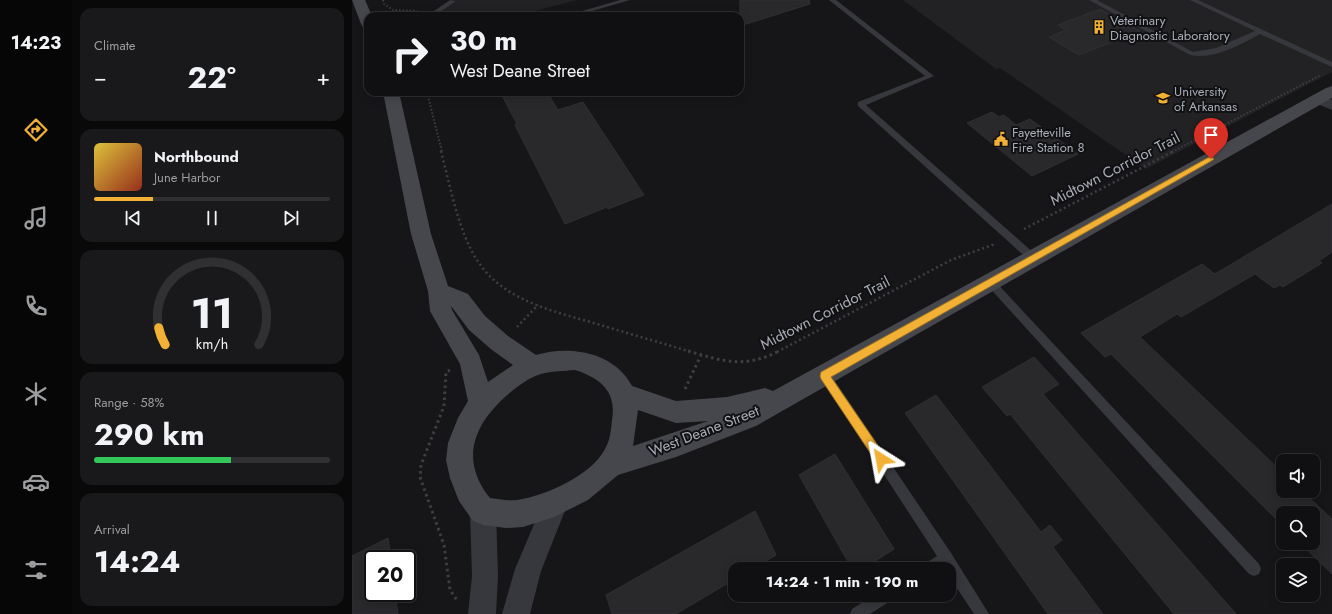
<!DOCTYPE html>
<meta charset="utf-8">
<style>
body{margin:0;font-family:Jost,sans-serif;background:#19191b;color:#f1f3f6;height:100vh;display:flex;flex-direction:column;font-size:15px;white-space:nowrap}
*{box-sizing:border-box;margin:0}
p{font-size:13px;color:#9c9d9f}
.icon{flex:none;width:22px;height:22px;fill:none;stroke:currentColor;stroke-width:2;stroke-linecap:round;stroke-linejoin:round}
.map{position:relative;flex:1;overflow:hidden}
.drawer{display:flex;flex-direction:column;gap:8px;padding:8px;background:#09090a;width:280px}
.drawer>*{flex:none}
.top-card{position:absolute;left:12px;top:12px;width:380px;height:84px;border-radius:12px;box-shadow:0 2px 10px #0003,0 0 0 1px #303032;background:#101012;color:#f1f3f6;overflow:hidden}
.controls{position:absolute;left:924px;top:454px;display:grid;gap:8px}
.controls a{display:grid;place-items:center;width:44px;height:44px;border-radius:8px;background:#101012;box-shadow:0 2px 10px #0003,0 0 0 1px #303032;font-size:20px}
.speed{position:absolute;left:12px;top:550px;display:flex;gap:8px;font-size:20px;font-weight:700;text-align:center}
.speed>*{display:grid;place-content:center;width:52px;height:52px;border-radius:50%;background:#101012;box-shadow:0 2px 10px #0003,0 0 0 1px #303032;line-height:1}
.speed .limit{border:2px solid #111;border-radius:6px;background:#fff;color:#111}
.pin{position:absolute;display:grid;place-items:center;width:34px;height:34px;color:#fff;margin:-41px -17px;border-radius:50% 50% 50% 0;rotate:-45deg;box-shadow:0 0 4px #0007}
.pin .icon{rotate:45deg}
.me{position:absolute;width:44px;margin:-22px;rotate:326deg;stroke-linejoin:round;filter:drop-shadow(0 0 3px #0008)}
.turn{display:flex;align-items:center;gap:14px;height:84px;padding:0 20px;font-size:18px}
.turn .icon{width:52px;height:52px;stroke-width:2.5}
.turn b{display:block;font-size:28px;line-height:34px}
.big{font-size:30px;font-weight:700;line-height:1.1}
.drawer .card{flex:1;display:flex;flex-direction:column;justify-content:center;gap:6px;min-width:0;padding:0 14px;border-radius:12px;background:#19191b}
.drawer .dial{align-items:center;gap:0}
.dial svg{height:104px;overflow:visible;fill:none;stroke:#303032;stroke-width:7;stroke-linecap:round;text-anchor:middle}
.dial text{fill:#f1f3f6;stroke:none}
.song{display:flex;align-items:center;gap:12px}
.cover{width:48px;height:48px;border-radius:6px;background:linear-gradient(135deg,hsl(50 70% 55%),hsl(10 70% 35%))}
.played{height:4px;border-radius:2px;background:linear-gradient(90deg,#f2b134 25%,#303032 25%)}
.keys{display:flex;justify-content:space-around;direction:ltr}
.heat{display:flex;justify-content:space-between;align-items:center;font-size:22px;direction:ltr}
.charge{height:6px;border-radius:3px;background:linear-gradient(90deg,#34c759 58%,#303032 0)}
.trip{position:absolute;left:376px;top:562px;width:228px;height:40px;border-radius:12px;background:#101012;box-shadow:0 2px 10px #0003,0 0 0 1px #303032;font-weight:700;line-height:40px;text-align:center}
main{display:flex;flex:1;min-height:0}
.dock{display:flex;flex-direction:column;width:72px;justify-content:space-around;align-items:center;background:#060607;color:#9c9d9f}
.dock .icon{width:28px;height:28px}
.dock .on{color:#f2b134}
.dock b{font-size:18px;color:#f1f3f6}
.map>svg:first-child{display:block}
.built{fill:#222225}
.building{fill:#29292c;stroke:#303034}
.lines{fill:none;stroke-linecap:round;stroke-linejoin:round}
.path-far2{stroke:#3d3f44;stroke-width:2;stroke-dasharray:1.5 2;stroke-linecap:butt}
.path-far1{stroke:#3d3f44;stroke-width:2.5;stroke-dasharray:2 3;stroke-linecap:butt}
.path{stroke:#3d3f44;stroke-width:3;stroke-dasharray:2.5 3.5;stroke-linecap:butt}
.lane{fill:#37383d;fill-rule:evenodd}
.street{fill:#37383d;fill-rule:evenodd}
.secondary{fill:#45474d;fill-rule:evenodd}
.route{fill:#f2b134;stroke:#9d7322}
.labels{text-anchor:middle;stroke-width:4;stroke-linejoin:round;paint-order:stroke}
.far-poi-label{font-size:13px;fill:#a8adb8;stroke:#111113;text-anchor:start}
.street-label{font-size:15px;fill:#a8adb8;stroke:#111113}
</style>
<main>
<nav class="dock">
<b>14:23</b>
<svg class="icon on" aria-label="directions" viewBox="0 0 24 24"><path d="M12 3l9 9-9 9-9-9zM9 14v-3h6M13 9l2 2-2 2"/></svg>
<svg class="icon" aria-label="music" viewBox="0 0 24 24"><path d="M9 18V5l10-2v13"/><circle cx="6" cy="18" r="3"/><circle cx="16" cy="16" r="3"/></svg>
<svg class="icon" aria-label="phone" viewBox="0 0 24 24"><path d="M5 4h4l2 5-3 2q2 4 5 5l2-3 5 2v4C11 20 4 13 5 4z"/></svg>
<svg class="icon" aria-label="climate" viewBox="0 0 24 24"><path d="M12 3v18M4 7l16 10M4 17L20 7"/></svg>
<svg class="icon" aria-label="car" viewBox="0 0 24 24"><path d="M5 17H2v-5l4-1 3-4h7l3 4 3 1v5h-3M9 17h6M6 11h13"/><circle cx="7" cy="17" r="2"/><circle cx="17" cy="17" r="2"/></svg>
<svg class="icon" aria-label="filters" viewBox="0 0 24 24"><path d="M4 7h16M4 17h16"/><circle cx="9" cy="7" r="2"/><circle cx="15" cy="17" r="2"/></svg>
</nav>
<section class="drawer">
<div class="card"><p>Climate</p>
<div class="heat"><a>−</a><b class="big">22°</b><a>+</a></div>
</div>
<div class="card">
<div class="song"><i class="cover"></i><div><b>Northbound</b><p>June Harbor</p></div></div>
<div class="played"></div>
<div class="keys"><svg class="icon" aria-label="previous" viewBox="0 0 24 24"><path d="M18 5L8 12l10 7zM5 5v14"/></svg><svg class="icon" aria-label="pause" viewBox="0 0 24 24"><path d="M8 5v14M16 5v14"/></svg><svg class="icon" aria-label="next" viewBox="0 0 24 24"><path d="M6 5l10 7-10 7zM19 5v14"/></svg></div>
</div>
<div class="card dial"><svg viewBox="0 0 100 80">
<path d="M14 69A42 42 0 1 1 86 69"/>
<path d="M14 69A42 42 0 0 1 9 56" stroke="#f2b134"/>
<text x="50" y="56" font-size="32" font-weight="700">11</text>
<text x="50" y="72" font-size="11">km/h</text>
</svg></div>
<div class="card"><p>Range · 58%</p><b class="big">290 km</b><div class="charge"></div></div>
<div class="card"><p>Arrival</p><b class="big">14:24</b></div>
</section>
<div class="map">
<svg width="980" height="614" viewBox="0 0 980 614">
<rect width="100%" height="100%" fill="#161618"/>
<path class="built" d="M101,0H225L164,16H78Z
M551,0H980V72L794,169L648,68L644,69Z"/>
<path class="building" d="M388,0H457L458,4L388,26Z
M748,9L788,31L727,55L697,37L714,30L706,25Z
M148,92H195L206,110L231,102L292,195L256,209L255,207L213,224L163,125L165,124Z
M640,112L647,117L652,115L664,125L678,119L726,154L680,176L615,123Z
M980,204V252L967,261L970,263L931,287L928,285L922,288L903,274L829,317L825,314L788,337L931,473V491H950L980,519V574L948,543H961V513H931V526L759,354L753,357L729,333L850,264L863,274Z
M682,357L707,384L691,394L884,614H822L658,414L655,416L630,387Z
M584,395L689,532L698,525L710,540L701,547L751,614H696L553,413Z
M483,454L542,549L511,569H500L447,475Z
M403,511L424,555L400,569H383V579L324,614H260L254,595Z
M36,538L39,559H21V593H43L46,614H0V556Z"/>
<g class="lines">
<path class="path-far2" d="M31,0L32,4L41,10L65,11
M52,11L54,16
M75,92L90,152
M820,152L969,75"/>
<path class="path-far1" d="M89,151C98,185 107,235 127,263C154,303 209,313 252,326C281,335 310,343 339,352
M672,229L822,151
M165,327L186,305
M425,352L599,260L643,244"/>
<path class="path" d="M336,351C371,361 392,369 427,351
M98,370L94,372L92,406L69,465L68,477L92,545L98,590L105,600
M333,389L349,355"/>
<path class="lane" d="M98,0L104,1L82,16H75Z
M268,0H278L223,16H213Z
M477,0H484L582,76L514,105L684,255L686,258L684,261H678L506,106V102L573,76Z
M737,0H745L841,52L864,48L903,31L838,0H846L980,62V67L908,34C888,45 861,60 838,55Z
M638,278L641,279L907,564L909,569L907,574L902,576L897,574L635,285L633,282L635,279Z
M473,370L477,372L599,553L637,614H622L597,576V569H593L592,567L589,569H570L572,564L585,556L469,378L468,375L469,372Z
M522,595H542L540,600L518,614H498L500,609Z"/>
<path class="street" d="M966,95L980,100V110L961,102L959,99L961,96Z
M204,491L213,494L216,503L189,571L178,614H150L163,569L195,494Z
M131,498L140,502L144,511L146,576L144,614H116L120,576L118,511L122,502Z"/>
<path class="secondary" d="M0,0H13L20,16H16V28L11,27L9,24Z
M980,86V98L404,426L324,457L266,475L236,500L202,517L171,527L154,528L131,525L121,521L107,501L98,478L94,460L96,443L106,418L116,401L108,364L78,311L76,291L59,234L31,92H47L79,234L96,286L116,294L133,316L156,336L184,355C218,345 262,352 280,386L324,401L375,397L413,388L421,391L974,88ZM99,306L117,330L140,350L161,365L136,382L127,355L100,310ZM223,370C248,378 265,391 260,420C259,430 258,441 253,449C240,475 193,496 165,500C156,501 147,499 138,498C108,461 121,426 153,397C163,388 176,378 189,374C200,371 212,371 223,370ZM286,410L324,423L356,421L281,446Z"/>
</g>
<path class="route" d="M859,156L862,159L861,160L479,377L533,456L534,459L533,463L529,465L525,463L469,379L468,376L469,372Z"/>
<defs>
<symbol id="building-bare" viewBox="-9 -9 18 18"><path d="M-4-6H4V6H1V3H-1V6H-4ZM-2.5-4.3h1.7v1.8h-1.7ZM.8-4.3h1.7v1.8H.8ZM-2.5-1h1.7V.8h-1.7ZM.8-1h1.7V.8H.8Z" fill="#f2b134" stroke="#111113" stroke-width="2.5" paint-order="stroke"/></symbol>
<symbol id="university-bare" viewBox="-9 -9 18 18"><path d="M0-5L7-2L0 1L-7-2ZM-4 1L0 2.5L4 1V4Q0 6-4 4Z" fill="#f2b134" stroke="#111113" stroke-width="2.5" paint-order="stroke"/></symbol>
<symbol id="civic-bare" viewBox="-9 -9 18 18"><path d="M-.6-6.5H3V-4.5H.6V-3L4-1V1h2V6H-6V1h2V-1L-.6-3ZM-1.2 2.5V6h2.4V2.5Z" fill="#f2b134" stroke="#111113" stroke-width="2.5" paint-order="stroke"/></symbol>
</defs>
<g fill-rule="evenodd">
<use href="#building-bare" x="737" y="17" width="20" height="20"/>
<use href="#university-bare" x="801" y="88" width="20" height="20"/>
<use href="#civic-bare" x="639" y="129" width="20" height="20"/>
</g>
<g class="labels">
<g class="far-poi-label">
<text x="758" y="25">Veterinary<tspan x="758" dy="15">Diagnostic Laboratory</tspan></text>
<text x="822" y="96">University<tspan x="822" dy="15">of Arkansas</tspan></text>
<text x="660" y="137">Fayetteville<tspan x="660" dy="15">Fire Station 8</tspan></text>
</g>
<g class="street-label">
<text transform="translate(763 169) rotate(-27)" y="5">Midtown Corridor Trail</text>
<text transform="translate(473 313) rotate(-27)" y="5">Midtown Corridor Trail</text>
<text transform="translate(352 431) rotate(-21)" y="5">West Deane Street</text>
</g>
</g>
</svg>
<div class="controls">
<a><svg class="icon" aria-label="sound" viewBox="0 0 24 24"><path d="M4 9h4l5-4v14l-5-4H4zM17 9q2 3 0 6"/></svg></a>
<a><svg class="icon" aria-label="search" viewBox="0 0 24 24"><circle cx="10" cy="10" r="6"/><path d="M15 15l6 6"/></svg></a>
<a><svg class="icon" aria-label="layers" viewBox="0 0 24 24"><path d="M12 4l9 5-9 5-9-5zM3 14l9 5 9-5"/></svg></a>
</div>
<div class="speed"><div class="limit">20</div></div>
<div class="pin" style="left:859px;top:159px;background:#d93025"><svg class="icon" aria-label="arrive" viewBox="0 0 24 24"><path d="M6 21V4h12l-3 4 3 4H6"/></svg></div>
<svg class="me" style="left:529px;top:459px" viewBox="-20 -20 40 40"><path d="M0-17L14 15 0 8-14 15z" fill="#f2b134" stroke="#fff" stroke-width="4"/></svg>
<div class="trip">14:24 · 1 min · 190 m</div>
<div class="top-card">
<div class="turn"><svg class="icon" aria-label="right" viewBox="0 0 24 24"><path d="M7 20v-9h11M14 6l5 5-5 5"/></svg><div><b>30 m</b>West Deane Street</div></div>
</div>
</div>
</main>
